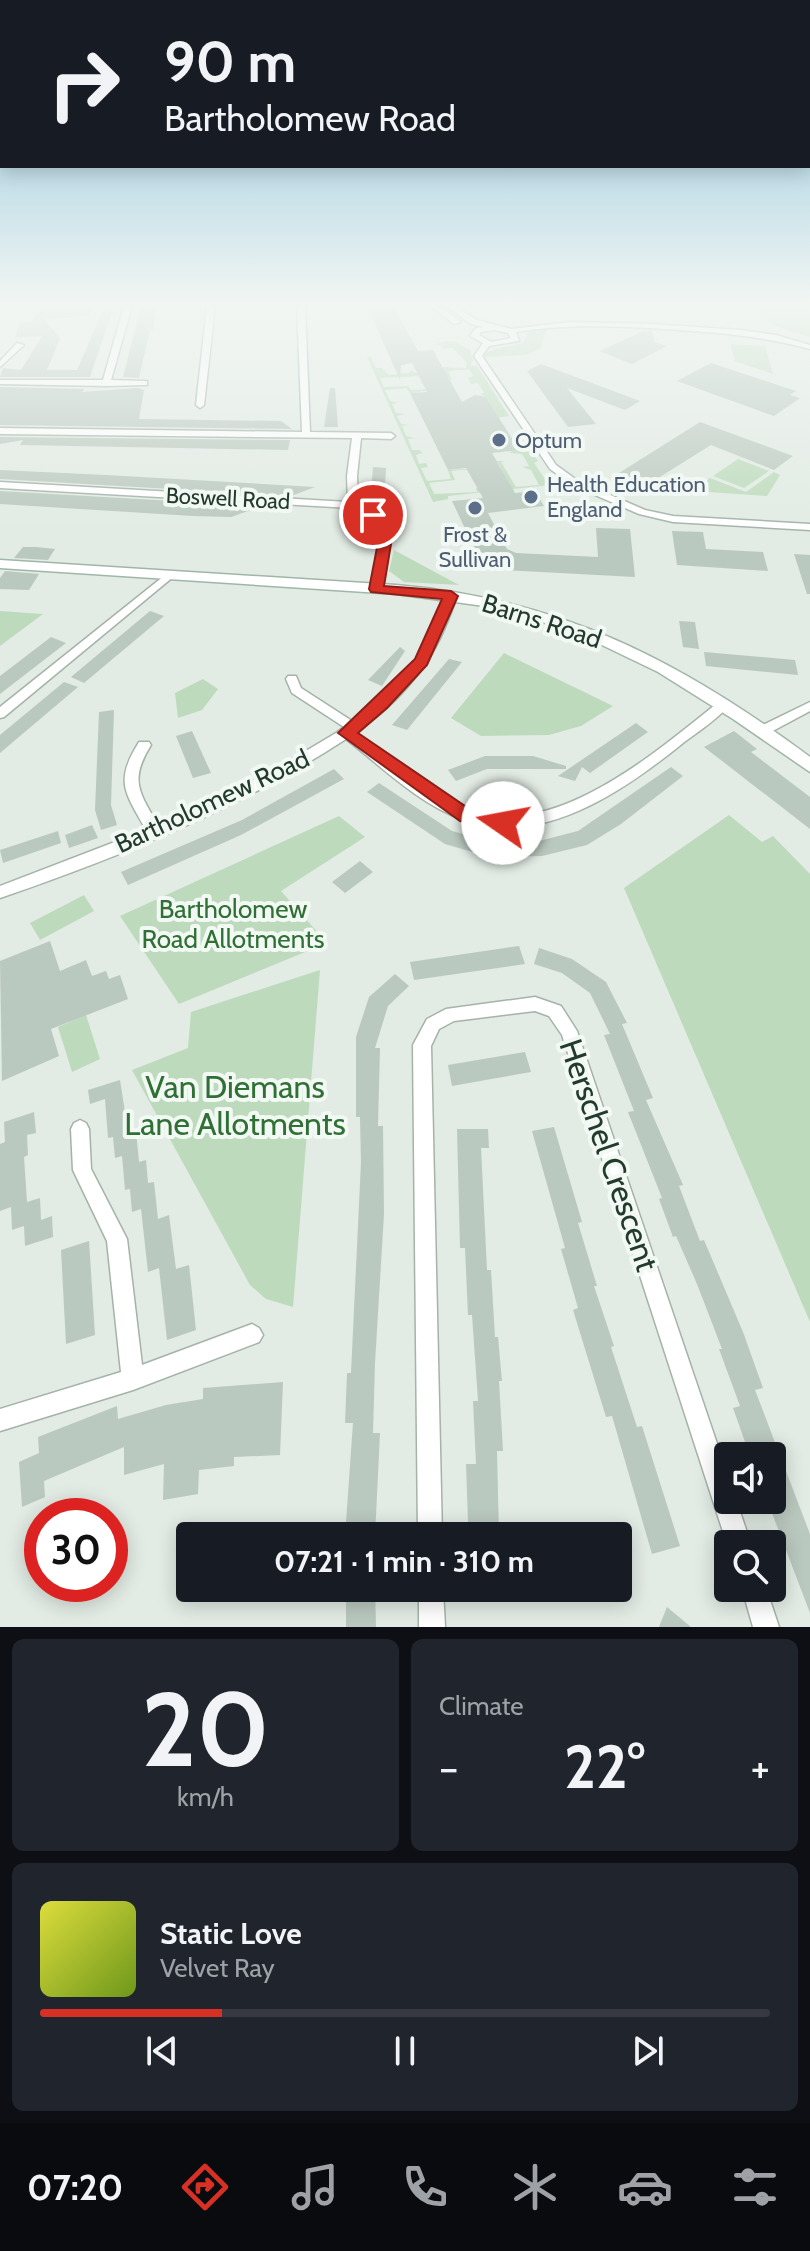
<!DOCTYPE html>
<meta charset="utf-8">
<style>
body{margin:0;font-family:Cabin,sans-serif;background:#20242c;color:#f1f3f6;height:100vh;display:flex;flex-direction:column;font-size:30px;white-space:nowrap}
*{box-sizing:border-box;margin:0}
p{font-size:26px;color:#9ea1a6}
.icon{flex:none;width:44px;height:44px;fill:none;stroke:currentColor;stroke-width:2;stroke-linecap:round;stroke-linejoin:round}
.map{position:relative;height:1627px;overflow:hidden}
.details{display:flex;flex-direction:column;gap:12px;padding:12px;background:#0d0f14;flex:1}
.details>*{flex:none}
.hud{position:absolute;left:0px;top:0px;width:810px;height:168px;box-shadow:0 4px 20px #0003;background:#171b24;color:#f1f3f6;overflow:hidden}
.fabs{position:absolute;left:714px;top:1442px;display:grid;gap:16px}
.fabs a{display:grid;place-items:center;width:72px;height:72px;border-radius:8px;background:#171b24;box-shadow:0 4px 20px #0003;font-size:40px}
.speed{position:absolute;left:24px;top:1498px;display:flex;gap:16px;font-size:40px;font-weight:700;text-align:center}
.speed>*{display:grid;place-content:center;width:104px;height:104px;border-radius:50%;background:#171b24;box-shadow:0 4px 20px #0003;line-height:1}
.speed .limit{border:12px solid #d22;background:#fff;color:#111}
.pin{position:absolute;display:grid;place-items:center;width:68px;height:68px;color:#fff;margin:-34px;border:4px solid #fff;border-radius:50%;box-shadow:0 2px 8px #0007}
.me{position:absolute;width:88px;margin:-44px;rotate:282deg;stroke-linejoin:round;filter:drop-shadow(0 0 6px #0008)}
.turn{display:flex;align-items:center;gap:28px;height:168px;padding:0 32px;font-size:36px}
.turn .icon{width:104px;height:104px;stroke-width:2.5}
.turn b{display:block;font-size:56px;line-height:68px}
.big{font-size:60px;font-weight:800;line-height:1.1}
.details .card{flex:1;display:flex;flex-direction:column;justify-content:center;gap:12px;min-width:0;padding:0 28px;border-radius:12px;background:#20242c}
.details .dial{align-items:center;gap:0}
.dial b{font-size:104px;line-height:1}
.song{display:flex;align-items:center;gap:24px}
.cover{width:96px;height:96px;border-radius:12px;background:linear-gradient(135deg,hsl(60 70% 55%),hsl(80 70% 35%))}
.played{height:8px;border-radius:4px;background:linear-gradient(90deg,#d93025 25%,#363941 25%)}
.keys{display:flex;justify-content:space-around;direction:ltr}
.heat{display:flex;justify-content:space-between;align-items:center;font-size:44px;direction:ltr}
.details .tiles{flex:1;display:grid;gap:12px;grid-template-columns:1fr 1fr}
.card:last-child{grid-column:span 2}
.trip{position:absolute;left:176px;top:1522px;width:456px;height:80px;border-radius:8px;background:#171b24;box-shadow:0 4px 20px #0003;font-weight:800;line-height:80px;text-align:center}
.dock{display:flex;height:128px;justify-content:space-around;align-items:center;background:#090b0e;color:#9ea1a6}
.dock .icon{width:56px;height:56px}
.dock .on{color:#d93025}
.dock b{font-size:36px;color:#f1f3f6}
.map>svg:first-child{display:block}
.green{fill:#bddbbc}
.building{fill:#bac9bf}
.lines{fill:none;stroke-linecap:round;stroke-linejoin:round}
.street-casing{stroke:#a5b3a9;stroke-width:3}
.secondary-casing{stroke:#a1b6a9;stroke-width:3}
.street{fill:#fff;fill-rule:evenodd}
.secondary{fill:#fff;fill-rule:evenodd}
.route{fill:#d93025;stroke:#8d1f18;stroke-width:2}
.service-dot{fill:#5c6f8a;stroke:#f2f8f3;stroke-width:3}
.labels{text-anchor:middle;stroke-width:8;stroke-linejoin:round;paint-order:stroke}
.far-service-label{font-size:22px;fill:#4e5e75;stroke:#f2f8f3;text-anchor:start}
.far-street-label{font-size:22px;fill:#233b2d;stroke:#f2f8f3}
.street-label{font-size:26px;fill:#233b2d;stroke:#f2f8f3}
.park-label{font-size:26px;fill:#307035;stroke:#f2f8f3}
.near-park-label{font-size:32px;fill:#307035;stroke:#f2f8f3}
.near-street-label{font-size:32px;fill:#233b2d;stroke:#f2f8f3}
</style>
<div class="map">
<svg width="810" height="1627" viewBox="0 0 810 1627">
<rect width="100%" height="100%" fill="#e2ebe4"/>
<path class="green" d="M762,306H810V337L769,324Z
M548,326L541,348L526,355L485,357L484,354C496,347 511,346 523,343L529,330Z
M445,341H454L470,350L473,360L470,365L477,366L509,416L477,421L497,415L486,397L480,394L484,393L478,383L471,384L468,378L473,376L469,369L448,371L452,379L450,380L446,375L380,378L384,387L408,386L411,390L439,389L410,393L406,388L385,390L390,401L398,403L392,404L396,413L405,414L397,416L401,424L409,425L402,426L406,436L415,438L408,439L412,450H420L422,453L416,455L419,464L426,463L428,467L421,468L427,481L451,479L448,470L483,468L451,471L455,480L429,483L434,494L477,492L476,488L509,484L498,462L492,461H505L501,462L516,487L539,485L531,470L522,467L529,466L522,454L510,453L516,446L533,454L538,461L534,463L549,485L448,496V499L433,502L367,357L370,356L376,368H382L389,375L410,373V370L416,373L443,371L442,367L466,368L467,363L453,348L441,349L443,347L435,344Z
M730,344L765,346L773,374L735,361Z
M738,459L769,471L744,488L713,476Z
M774,472L780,475L767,496L694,491L710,478L746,492Z
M394,550L459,585L404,582L389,571Z
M0,611L43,614L0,646Z
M504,653L613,706L581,726L549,735L481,736L451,718Z
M203,679L218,689L202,710L178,718L175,693Z
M729,815L762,842L773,836L810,874V1322L624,888Z
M339,816L365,837L281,891L327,943L179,1004L120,916Z
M84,895L94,911L40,940L30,923Z
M320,970L293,1307L266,1299L250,1285L132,1070L188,1048L191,1012Z
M86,1015L100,1059L72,1072L58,1027Z"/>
<path class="building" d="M40,306H90V316L45,319L60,339L47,370H77L105,306H114L90,377H0L3,368L21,370L42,336L15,337L19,323L32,322Z
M141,306H156L153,330H150L139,378L123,377Z
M367,306H393L418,351L433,350L462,402L475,395L486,397L519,450L492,453L515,493L535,491L544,506L488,513L507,549L516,553L598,557L596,528L630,529L635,577L503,570L479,558L452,501L483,498L466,468L448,470L410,393L427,392L412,363L401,365L400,380Z
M644,331H652L654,342L667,346L632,364L599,351Z
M711,363L796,391L790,395L800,398L774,416L677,381Z
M541,364L640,401L625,410L567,388L596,424L568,427L527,371Z
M0,387L84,389L82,392L138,388L144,390L139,419L281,421L292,429L0,425Z
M330,388H335L338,427H324Z
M700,422L766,446L793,456L774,470L711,445L647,485L619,473Z
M0,437L290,440L288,450L20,445L23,440L0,444Z
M373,467L386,468L384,507L371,495Z
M0,470L106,475L315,487L291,496L0,479Z
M0,491L262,506L231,517L193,516L0,504Z
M672,531L703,532L706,549L763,552L768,571L677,565Z
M23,547H36L55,549L48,560L14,558Z
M794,554L810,555V594H807Z
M5,571L39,574L29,590L0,589V578Z
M150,611L164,616L84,683L71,677Z
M679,621L695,622L699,649L683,647Z
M51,637L66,643L0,694V676Z
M400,647L405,651L382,686L368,680Z
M704,652L795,660L798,675L706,666Z
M449,659L462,662L407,730L392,725Z
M64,682L78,687L0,753V735Z
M114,710L111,805L117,825L101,830L95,810L99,712Z
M636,723L648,732L590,773L582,767L575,781L558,776Z
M192,731L211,773L193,778L176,736Z
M734,731L757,749L751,752L810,797V829L704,747Z
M485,756H533L566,766V769H487L456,781L448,770Z
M671,767L683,776L621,824L587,845L542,856L490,857L445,844L367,792L379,783L452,831L494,843L535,842L578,831Z
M334,769L344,779L241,835L128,885L121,872L242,820Z
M92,825L98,838L69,848L65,835Z
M58,831L61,843L3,863L0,850Z
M360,861L373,872L345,893L332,882Z
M50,941L60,971L86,960L92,976L106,971L109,979L120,975L128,999L51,1029L59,1056L2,1081L0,961Z
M519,946L525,964L414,980L410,962Z
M539,948L572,959L606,982L627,1023L622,1024L653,1098L646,1100L683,1185L679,1186L700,1241L704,1240L743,1332L763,1388L755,1390L810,1534V1613L767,1500H772V1456H750L733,1408L740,1406L719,1349H722L697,1284L676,1236L673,1237L659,1199L662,1198L628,1112L634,1111L604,1035L610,1034L590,993L562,973L534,964Z
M395,974L409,986L388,1006L375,1048H380L378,1126H383L384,1214L375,1363L373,1433H380L375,1536H345L353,1423H345L347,1373H351L361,1162L360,1117H356V1037L369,997Z
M525,1052L531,1072L452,1086L448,1065Z
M120,1080L125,1112L129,1110L131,1132L136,1131L139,1162L146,1160L148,1183L154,1182L158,1219L169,1215L176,1269L189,1265L196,1330L167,1340L159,1268L148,1272L141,1209L132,1212L130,1189L125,1190L122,1156L115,1158L113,1137L108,1138L105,1099L90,1104L88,1090Z
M34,1112L36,1133L27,1135L28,1155L24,1157L27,1202L40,1198L41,1220L52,1216L53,1237L25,1246L24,1226L12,1230L11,1207L0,1211V1144L5,1142L4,1122Z
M554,1127L582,1222L578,1223L597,1286H594L614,1346L611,1347L637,1427L642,1426L680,1546L652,1554L612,1416L606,1417L573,1310L578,1308L561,1249L565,1248L532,1131Z
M457,1129H488L489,1148H481L487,1270H491L495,1337H498L502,1381H499L503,1451H497L499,1536H473L472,1522H468L466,1464H476L473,1401H478L472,1315H468L465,1248H460Z
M89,1241L95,1335L66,1344L61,1250Z
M283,1382L280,1455L234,1457V1466L199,1470L198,1494L163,1500L164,1464L124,1475V1447L44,1481L45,1497L22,1507L19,1462L39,1453L38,1437L117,1406L118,1419L166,1405L203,1399V1388Z
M346,1588H375L376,1627H346Z
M667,1607L691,1627H659Z"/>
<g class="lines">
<defs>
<path id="street" d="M124,306H132L111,380L144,381H147V385L106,386L0,384V380H103Z
M207,306H215L204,405L200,408L196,405Z
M297,306H305L310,432L391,433L395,436L391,439L361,438L357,476L358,504L377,513L392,532L380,591L376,592L371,589L382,532L369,517L351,508L0,488V482L348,502L347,476L352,438L0,434V428L302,432Z
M430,306H438L461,322L454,324Z
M446,306H454L477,320L511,329L571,322L651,324L741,330L776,335L810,345V349C762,336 714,332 664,329C614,326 565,324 516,332L519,341L489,346L482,356L556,465L578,481L645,510L673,516L810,524V530L673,522L639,514L572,485L550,469L474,356L483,343L470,336L476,328L484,327L471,324ZM495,330L508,333L511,338L491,342L479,335L481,332Z
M17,343L24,345L0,367V361Z
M169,572L173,573V577L4,717L0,718V707Z
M451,593L457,596C450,616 443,635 432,653C415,683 383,715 355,732C390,758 425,793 465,809C552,844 657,751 720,701H728L730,704C718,719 699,731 683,743C625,790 540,850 461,819C418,803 382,767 346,739C240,808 120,857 0,898V886L146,830C125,792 114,782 139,742H149L151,745C129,780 139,792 158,825C220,799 279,768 336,733L344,727L292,693L286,679L288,676H296L301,688L352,721C377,702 404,681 420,654C431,636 438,616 445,596Z
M810,702V711L769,733L764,734L758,730L759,727Z
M535,997L561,1006L577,1031L728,1476V1500H736L751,1544H728V1546L727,1544L562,1035L549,1016L535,1011L454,1021L439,1029L431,1046L442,1536H418L413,1045L427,1019L446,1009Z
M80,1120L86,1123L89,1129L91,1169L127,1239L142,1365L252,1324L259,1328L263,1335L259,1342L133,1390L0,1431V1409L121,1372L107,1241L73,1170L71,1129L74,1123Z
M419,1588H443L445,1627H419Z
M742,1588H766L779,1627H753Z"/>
<path id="secondary" d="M0,560L396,585C561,599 679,660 810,757V772L733,719L658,672L579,634L499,608L396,594L0,568Z"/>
</defs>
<use href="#street" class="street-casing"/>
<use href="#secondary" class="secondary-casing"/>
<use href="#street" class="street"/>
<use href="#secondary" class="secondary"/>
</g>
<linearGradient id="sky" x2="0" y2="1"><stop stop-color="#83beda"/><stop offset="0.57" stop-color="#f2f6f3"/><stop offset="1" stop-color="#f2f6f3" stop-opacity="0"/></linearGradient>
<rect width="810" height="534" fill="url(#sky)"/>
<path class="route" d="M368,512H378L393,532L384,586L451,591L458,596L427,665L387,708L358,733L471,810L510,818L512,823L510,828L503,830L460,821L338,733L415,659L442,599L371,592L369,589L380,532L367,515Z"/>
<g class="service-dot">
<circle cx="499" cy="440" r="8"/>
<circle cx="531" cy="497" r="8"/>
<circle cx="475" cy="508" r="8"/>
</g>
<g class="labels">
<g class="far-service-label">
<text x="515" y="448">Optum</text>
<text x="547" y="492">Health Education<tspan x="547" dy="25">England</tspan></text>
<text x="475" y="542" text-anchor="middle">Frost &amp;<tspan x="475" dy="25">Sullivan</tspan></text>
</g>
<g class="far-street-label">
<text transform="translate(228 498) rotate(3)" y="8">Boswell Road</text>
</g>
<g class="street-label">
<text transform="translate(542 621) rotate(18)" y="9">Barns Road</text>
<text transform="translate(212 801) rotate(-25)" y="9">Bartholomew Road</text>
</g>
<g class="park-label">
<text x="233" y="918">Bartholomew<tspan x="233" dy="30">Road Allotments</tspan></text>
</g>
<g class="near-park-label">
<text x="235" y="1098">Van Diemans<tspan x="235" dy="37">Lane Allotments</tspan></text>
</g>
<g class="near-street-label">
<text transform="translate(609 1155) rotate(71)" y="11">Herschel Crescent</text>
</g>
</g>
</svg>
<div class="fabs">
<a><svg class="icon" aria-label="sound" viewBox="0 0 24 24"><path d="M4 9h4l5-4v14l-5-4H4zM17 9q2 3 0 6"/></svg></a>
<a><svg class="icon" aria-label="search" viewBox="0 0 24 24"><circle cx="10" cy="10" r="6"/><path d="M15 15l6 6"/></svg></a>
</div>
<div class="speed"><div class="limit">30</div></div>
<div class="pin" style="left:373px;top:515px;background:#d93025"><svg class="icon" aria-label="arrive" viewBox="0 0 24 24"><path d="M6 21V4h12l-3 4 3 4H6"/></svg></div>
<svg class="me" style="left:503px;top:823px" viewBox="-20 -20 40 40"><circle r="19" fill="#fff"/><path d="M0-13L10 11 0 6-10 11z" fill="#d93025"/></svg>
<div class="trip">07:21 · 1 min · 310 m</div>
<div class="hud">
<div class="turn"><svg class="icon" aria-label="right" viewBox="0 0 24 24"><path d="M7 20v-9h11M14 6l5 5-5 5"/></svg><div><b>90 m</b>Bartholomew Road</div></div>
</div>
</div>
<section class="details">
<div class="tiles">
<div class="card dial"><b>20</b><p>km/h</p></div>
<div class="card"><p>Climate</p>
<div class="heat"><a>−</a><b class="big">22°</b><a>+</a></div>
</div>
<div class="card">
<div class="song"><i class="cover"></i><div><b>Static Love</b><p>Velvet Ray</p></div></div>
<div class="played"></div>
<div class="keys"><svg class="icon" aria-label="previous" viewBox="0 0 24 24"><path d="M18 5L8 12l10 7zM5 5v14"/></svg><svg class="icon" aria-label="pause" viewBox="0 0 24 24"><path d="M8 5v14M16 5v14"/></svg><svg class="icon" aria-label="next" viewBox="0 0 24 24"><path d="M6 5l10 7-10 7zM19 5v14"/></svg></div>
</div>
</div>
</section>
<nav class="dock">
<b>07:20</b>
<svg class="icon on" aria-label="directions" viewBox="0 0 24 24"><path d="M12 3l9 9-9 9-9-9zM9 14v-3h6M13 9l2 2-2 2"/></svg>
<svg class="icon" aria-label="music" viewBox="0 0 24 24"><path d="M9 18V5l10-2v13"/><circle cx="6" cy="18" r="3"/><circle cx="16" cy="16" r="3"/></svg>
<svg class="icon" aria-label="phone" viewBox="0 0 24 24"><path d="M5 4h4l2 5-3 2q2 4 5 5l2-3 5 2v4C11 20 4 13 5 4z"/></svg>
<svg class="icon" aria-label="climate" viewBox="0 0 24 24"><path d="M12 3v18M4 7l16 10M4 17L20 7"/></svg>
<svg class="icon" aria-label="car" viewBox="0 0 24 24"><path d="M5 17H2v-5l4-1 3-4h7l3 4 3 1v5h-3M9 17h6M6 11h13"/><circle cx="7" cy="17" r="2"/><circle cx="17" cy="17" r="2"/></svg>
<svg class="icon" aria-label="filters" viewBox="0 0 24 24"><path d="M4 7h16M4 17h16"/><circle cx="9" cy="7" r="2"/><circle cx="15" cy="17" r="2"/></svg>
</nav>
